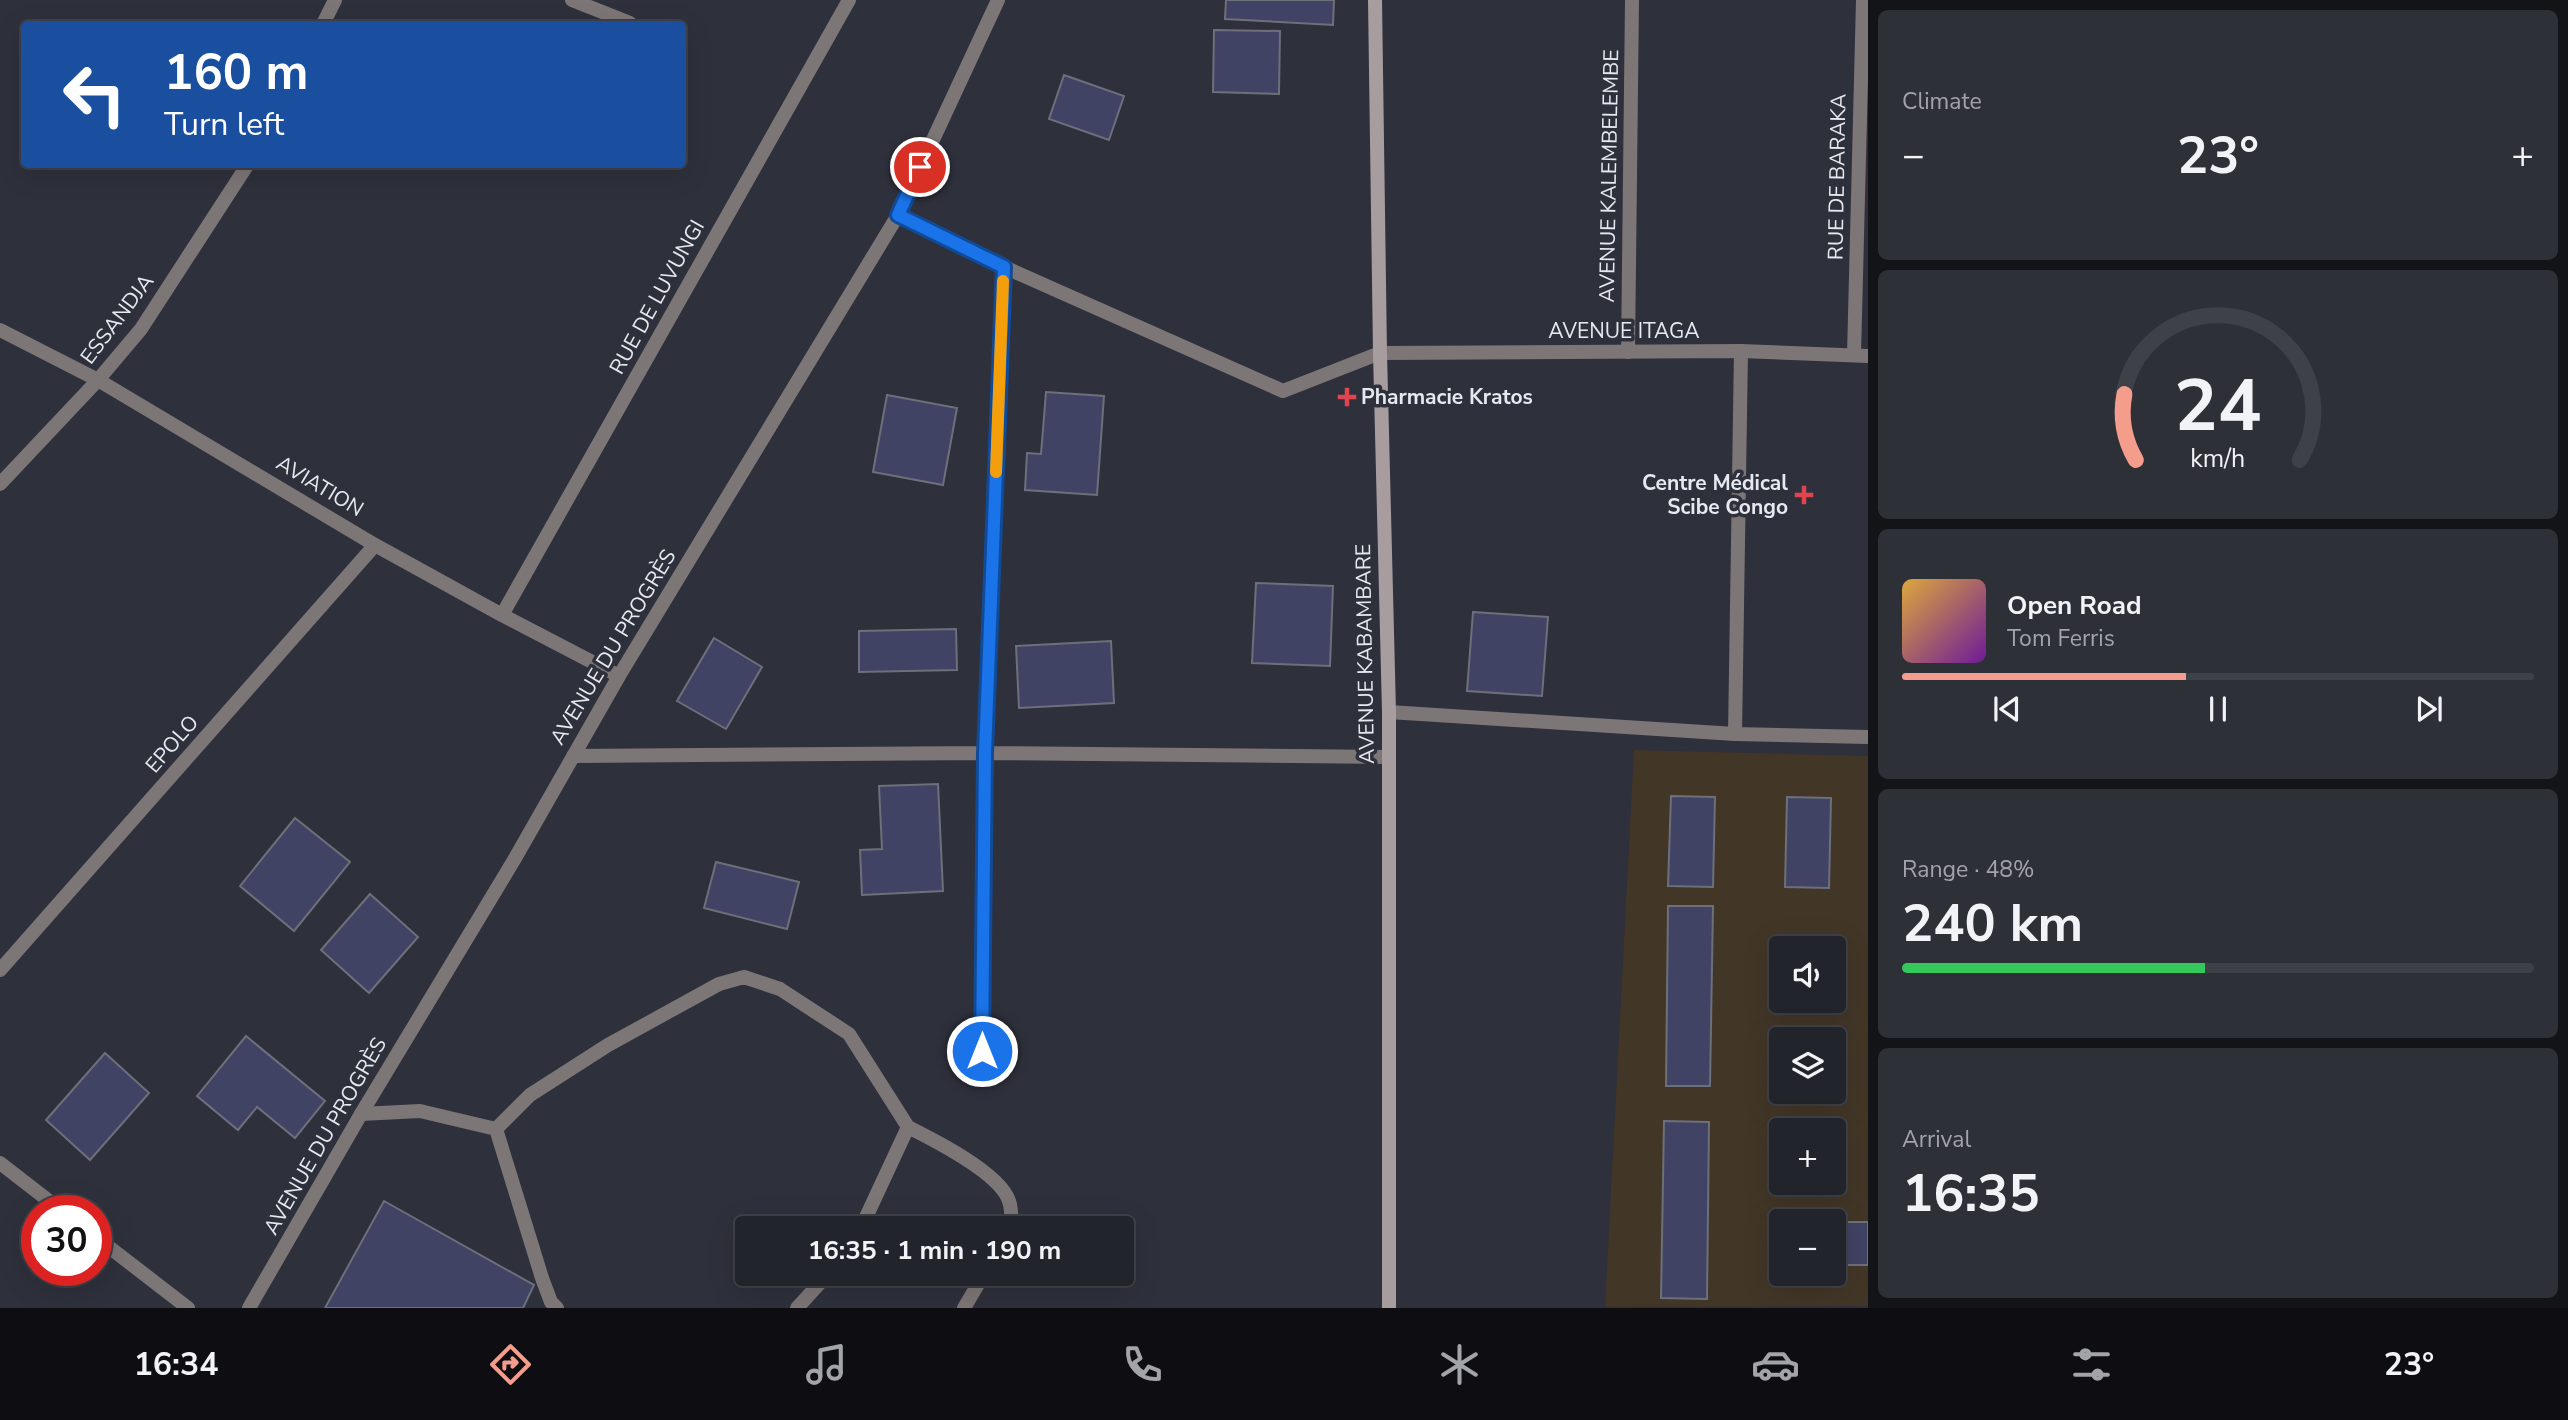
<!DOCTYPE html>
<meta charset="utf-8">
<style>
body{margin:0;font-family:"Nunito Sans",sans-serif;background:#2e3038;color:#f1f3f6;height:100vh;display:flex;flex-direction:column;font-size:26px;white-space:nowrap}
*{box-sizing:border-box;margin:0}
p{font-size:23px;color:#a2a4a9}
.icon{flex:none;width:38px;height:38px;fill:none;stroke:currentColor;stroke-width:2;stroke-linecap:round;stroke-linejoin:round}
.map{position:relative;flex:1;overflow:hidden}
.side{display:flex;flex-direction:column;gap:10px;padding:10px;background:#131418;width:700px}
.side>*{flex:none}
.banner{position:absolute;left:21px;top:21px;width:665px;height:147px;border-radius:7px;box-shadow:0 7px 28px #0002,0 0 0 2px #3f4148;background:#1a4fa0;color:#fff;overflow:hidden}
.buttons{position:absolute;left:1769px;top:936px;display:grid;gap:14px}
.buttons a{display:grid;place-items:center;width:77px;height:77px;border-radius:7px;background:#22242c;box-shadow:0 7px 28px #0002,0 0 0 2px #3f4148;font-size:35px}
.speed{position:absolute;left:21px;top:1195px;display:flex;gap:14px;font-size:35px;font-weight:700;text-align:center}
.speed>*{display:grid;place-content:center;width:91px;height:91px;border-radius:50%;background:#22242c;box-shadow:0 7px 28px #0002,0 0 0 2px #3f4148;line-height:1}
.speed .limit{border:10px solid #d22;background:#fff;color:#111}
.pin{position:absolute;display:grid;place-items:center;width:60px;height:60px;color:#fff;margin:-30px;border:4px solid #fff;border-radius:50%;box-shadow:0 2px 7px #0007}
.me{position:absolute;width:77px;margin:-38px;rotate:0deg;stroke-linejoin:round;filter:drop-shadow(0 0 5px #0008)}
.turn{display:flex;align-items:center;gap:24px;height:147px;padding:0 28px;font-size:32px}
.turn .icon{width:91px;height:91px;stroke-width:2.5}
.turn b{display:block;font-size:49px;line-height:60px}
.big{font-size:52px;font-weight:700;line-height:1.1}
.side .card{flex:1;display:flex;flex-direction:column;justify-content:center;gap:10px;min-width:0;padding:0 24px;border-radius:10px;background:#2e3038}
.side .dial{align-items:center;gap:0}
.dial svg{height:182px;overflow:visible;fill:none;stroke:#3f4148;stroke-width:7;stroke-linecap:round;text-anchor:middle}
.dial text{fill:#f1f3f6;stroke:none}
.song{display:flex;align-items:center;gap:21px}
.cover{width:84px;height:84px;border-radius:10px;background:linear-gradient(135deg,hsl(40 70% 55%),hsl(280 70% 35%))}
.played{height:7px;border-radius:4px;background:linear-gradient(90deg,#f59d8d 45%,#3f4148 45%)}
.keys{display:flex;justify-content:space-around;direction:ltr}
.heat{display:flex;justify-content:space-between;align-items:center;font-size:38px;direction:ltr}
.charge{height:10px;border-radius:5px;background:linear-gradient(90deg,#34c759 48%,#3f4148 0)}
.trip{position:absolute;left:735px;top:1216px;width:399px;height:70px;border-radius:7px;background:#22242c;box-shadow:0 7px 28px #0002,0 0 0 2px #3f4148;font-weight:700;line-height:70px;text-align:center}
.menu{display:flex;height:112px;justify-content:space-around;align-items:center;background:#0e0e12;color:#a2a4a9}
.menu .icon{width:49px;height:49px}
.menu .active{color:#f59d8d}
.menu b{font-size:32px;color:#f1f3f6}
main{display:flex;flex:1;min-height:0}
.map>svg:first-child{display:block}
.education{fill:#423627;fill-rule:evenodd}
.building{fill:#414364;stroke:#6d6f7b;stroke-width:2}
.lines{fill:none;stroke-linecap:round;stroke-linejoin:round}
.service{stroke:#7d7677;stroke-width:14}
.minor{stroke:#7d7677;stroke-width:14}
.tertiary{stroke:#7d7677;stroke-width:14}
.secondary{stroke:#a79d9e;stroke-width:14}
.route-casing{stroke:#114b97;stroke-width:18}
.route{stroke:#1a73e8;stroke-width:12}
.slow{stroke:#f59e0b;stroke-width:12}
.health-dot{fill:#e0444e;stroke:#2e303b;stroke-width:2.5}
.labels{text-anchor:middle;stroke-width:7;stroke-linejoin:round;paint-order:stroke}
.street-label{font-size:21px;fill:#e7e9f0;stroke:#2e303b}
.poi-label{font-size:21px;font-weight:bold;fill:#e7e9f0;stroke:#2e303b;text-anchor:start}
</style>
<main>
<div class="map">
<svg width="1868" height="1308" viewBox="0 0 1868 1308">
<rect width="100%" height="100%" fill="#2e303b"/>
<path class="education" d="M1634,750L1868,756V1306L1605,1307ZM1782,948H1834V1001H1782ZM1782,1040H1834V1092H1782ZM1782,1130H1834V1183H1782ZM1782,1222H1834V1274H1782Z"/>
<path class="building" d="M1226,0H1334L1333,25L1225,19Z
M1214,30L1280,31L1279,94L1213,92Z
M1064,75L1124,96L1109,140L1049,119Z
M1046,392L1104,396L1097,495L1025,490L1027,453L1041,454Z
M887,395L957,408L943,485L873,472Z
M1256,583L1333,586L1330,666L1252,663Z
M1473,612L1548,617L1542,696L1467,691Z
M956,629L957,670L859,672V631Z
M714,638L762,667L726,729L677,701Z
M1111,641L1114,703L1019,708L1016,646Z
M938,784L943,891L862,895L860,850L882,849L879,786Z
M1671,796L1715,797L1713,887L1668,886Z
M1787,797L1831,798L1829,888L1785,887Z
M295,818L350,862L294,931L240,886Z
M716,862L799,882L787,929L704,908Z
M370,894L418,937L369,993L321,950Z
M1668,906H1713L1710,1086H1666Z
M246,1036L325,1101L295,1138L257,1107L238,1130L197,1096Z
M105,1053L149,1093L90,1160L46,1120Z
M1664,1121L1709,1122L1707,1299L1661,1298Z
M384,1201L534,1285L523,1308H325Z
M1773,1221L1812,1222H1782V1264H1773Z
M1834,1222H1868V1265H1834Z"/>
<g class="lines">
<path class="service" d="M361,1114L420,1111L496,1129
M496,1129L530,1095L608,1045L719,984L744,977L780,989L849,1034L908,1127
M496,1129L542,1278L551,1302L557,1308
M861,1228L908,1127C934,1140 1000,1173 1009,1201C1012,1209 1011,1220 1012,1228
M797,1308L828,1274
M964,1308L984,1274"/>
<path class="minor" d="M572,0L630,23
M323,24L335,0
M898,215L1004,267L1283,391L1380,353
M0,330L98,380L375,545L502,615L619,676
M1628,352L1632,0
M1854,355L1863,0
M0,484L98,380L141,329L248,164
M502,615L849,0
M1389,712L1735,734L1868,737
M1735,734L1741,351
M573,756L985,753L1388,757
M0,970L375,545
M982,1051L985,753L1004,267
M0,1163L62,1211
M96,1237L188,1308
M249,1308L361,1114L514,860L619,676L898,215L998,0"/>
<path class="tertiary" d="M1380,353L1741,351L1868,356"/>
<path class="secondary" d="M1375,0L1380,353L1389,712V1308"/>
</g>
<g class="lines">
<defs>
<path id="route" d="M920,167L898,215L1004,267L985,753L982,1051"/>
</defs>
<use href="#route" class="route-casing"/>
<use href="#route" class="route"/>
<path class="slow" d="M996,472L1003,281"/>
</g>
<g class="health-dot">
<path d="M1343.5 386.5h7v7h7v7h-7v7h-7v-7h-7v-7h7z"/>
<path d="M1800.5 484.5h7v7h7v7h-7v7h-7v-7h-7v-7h7z"/>
</g>
<g class="labels">
<g class="street-label">
<text transform="translate(1609 176) rotate(-89)" y="7">AVENUE KALEMBELEMBE</text>
<text transform="translate(1837 177) rotate(-89)" y="7">RUE DE BARAKA</text>
<text transform="translate(657 297) rotate(-61)" y="7">RUE DE LUVUNGI</text>
<text transform="translate(117 319) rotate(-53)" y="7">ESSANDJA</text>
<text x="1624" y="338">AVENUE ITAGA</text>
<text transform="translate(320 486) rotate(31)" y="7">AVIATION</text>
<text transform="translate(613 647) rotate(-59)" y="7">AVENUE DU PROGRÈS</text>
<text transform="translate(1365 654) rotate(-91)" y="7">AVENUE KABAMBARE</text>
<text transform="translate(172 744) rotate(-49)" y="7">EPOLO</text>
<text transform="translate(325 1136) rotate(-60)" y="7">AVENUE DU PROGRÈS</text>
</g>
<g class="poi-label">
<text x="1361" y="404">Pharmacie Kratos</text>
<text x="1788" y="490" text-anchor="end">Centre Médical<tspan x="1788" dy="24">Scibe Congo</tspan></text>
</g>
</g>
</svg>
<div class="buttons">
<a><svg class="icon" aria-label="sound" viewBox="0 0 24 24"><path d="M4 9h4l5-4v14l-5-4H4zM17 9q2 3 0 6"/></svg></a>
<a><svg class="icon" aria-label="layers" viewBox="0 0 24 24"><path d="M12 4l9 5-9 5-9-5zM3 14l9 5 9-5"/></svg></a>
<a>+</a>
<a>−</a>
</div>
<div class="speed"><div class="limit">30</div></div>
<div class="pin" style="left:920px;top:167px;background:#d93025"><svg class="icon" aria-label="arrive" viewBox="0 0 24 24"><path d="M6 21V4h12l-3 4 3 4H6"/></svg></div>
<svg class="me" style="left:982px;top:1051px" viewBox="-20 -20 40 40"><circle r="17" fill="#1a73e8" stroke="#fff" stroke-width="3"/><path d="M0-11L8 9 0 5-8 9z" fill="#fff"/></svg>
<div class="trip">16:35 · 1 min · 190 m</div>
<div class="banner">
<div class="turn"><svg class="icon" aria-label="left" viewBox="0 0 24 24"><path d="M17 20v-9H6M10 6l-5 5 5 5"/></svg><div><b>160 m</b>Turn left</div></div>
</div>
</div>
<section class="side">
<div class="card"><p>Climate</p>
<div class="heat"><a>−</a><b class="big">23°</b><a>+</a></div>
</div>
<div class="card dial"><svg viewBox="0 0 100 80">
<path d="M14 69A42 42 0 1 1 86 69"/>
<path d="M14 69A42 42 0 0 1 9 40" stroke="#f59d8d"/>
<text x="50" y="56" font-size="32" font-weight="700">24</text>
<text x="50" y="72" font-size="11">km/h</text>
</svg></div>
<div class="card">
<div class="song"><i class="cover"></i><div><b>Open Road</b><p>Tom Ferris</p></div></div>
<div class="played"></div>
<div class="keys"><svg class="icon" aria-label="previous" viewBox="0 0 24 24"><path d="M18 5L8 12l10 7zM5 5v14"/></svg><svg class="icon" aria-label="pause" viewBox="0 0 24 24"><path d="M8 5v14M16 5v14"/></svg><svg class="icon" aria-label="next" viewBox="0 0 24 24"><path d="M6 5l10 7-10 7zM19 5v14"/></svg></div>
</div>
<div class="card"><p>Range · 48%</p><b class="big">240 km</b><div class="charge"></div></div>
<div class="card"><p>Arrival</p><b class="big">16:35</b></div>
</section>
</main>
<nav class="menu">
<b>16:34</b>
<svg class="icon active" aria-label="directions" viewBox="0 0 24 24"><path d="M12 3l9 9-9 9-9-9zM9 14v-3h6M13 9l2 2-2 2"/></svg>
<svg class="icon" aria-label="music" viewBox="0 0 24 24"><path d="M9 18V5l10-2v13"/><circle cx="6" cy="18" r="3"/><circle cx="16" cy="16" r="3"/></svg>
<svg class="icon" aria-label="phone" viewBox="0 0 24 24"><path d="M5 4h4l2 5-3 2q2 4 5 5l2-3 5 2v4C11 20 4 13 5 4z"/></svg>
<svg class="icon" aria-label="climate" viewBox="0 0 24 24"><path d="M12 3v18M4 7l16 10M4 17L20 7"/></svg>
<svg class="icon" aria-label="car" viewBox="0 0 24 24"><path d="M5 17H2v-5l4-1 3-4h7l3 4 3 1v5h-3M9 17h6M6 11h13"/><circle cx="7" cy="17" r="2"/><circle cx="17" cy="17" r="2"/></svg>
<svg class="icon" aria-label="filters" viewBox="0 0 24 24"><path d="M4 7h16M4 17h16"/><circle cx="9" cy="7" r="2"/><circle cx="15" cy="17" r="2"/></svg>
<b>23°</b>
</nav>
